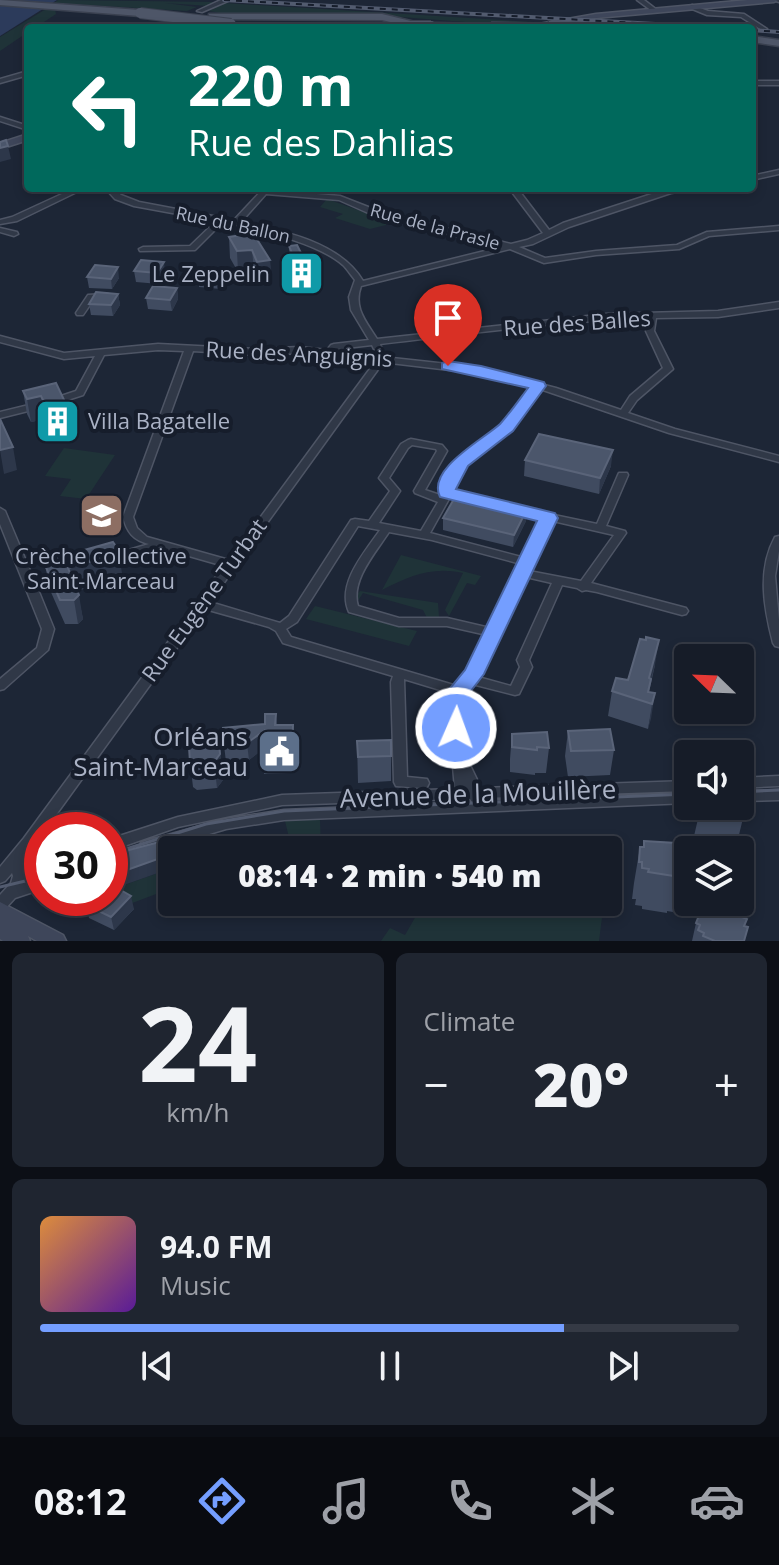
<!DOCTYPE html>
<meta charset="utf-8">
<style>
body{margin:0;font-family:"Open Sans",sans-serif;background:#1f2530;color:#f1f3f6;height:100vh;display:flex;flex-direction:column;font-size:30px;white-space:nowrap}
*{box-sizing:border-box;margin:0}
p{font-size:26px;color:#9ea1a8}
.icon{flex:none;width:44px;height:44px;fill:none;stroke:currentColor;stroke-width:2;stroke-linecap:round;stroke-linejoin:round}
.map{position:relative;height:941px;overflow:hidden}
.details{display:flex;flex-direction:column;gap:12px;padding:12px;background:#0c0f16;flex:1}
.details>*{flex:none}
.top-card{position:absolute;left:24px;top:24px;width:732px;height:168px;border-radius:8px;box-shadow:0 4px 12px #0003,0 0 0 2px #353a45;background:#00695c;color:#fff;overflow:hidden}
.needle{width:52px;rotate:293deg}
.buttons{position:absolute;left:674px;top:644px;display:grid;gap:16px}
.buttons a{display:grid;place-items:center;width:80px;height:80px;border-radius:8px;background:#161c28;box-shadow:0 4px 12px #0003,0 0 0 2px #353a45;font-size:40px}
.speed{position:absolute;left:24px;top:812px;display:flex;gap:16px;font-size:40px;font-weight:700;text-align:center}
.speed>*{display:grid;place-content:center;width:104px;height:104px;border-radius:50%;background:#161c28;box-shadow:0 4px 12px #0003,0 0 0 2px #353a45;line-height:1}
.speed .limit{border:12px solid #d22;background:#fff;color:#111}
.pin{position:absolute;display:grid;place-items:center;width:68px;height:68px;color:#fff;margin:-82px -34px;border-radius:50% 50% 50% 0;rotate:-45deg;box-shadow:0 0 8px #0007}
.pin .icon{rotate:45deg}
.me{position:absolute;width:88px;margin:-44px;rotate:2deg;stroke-linejoin:round;filter:drop-shadow(0 0 6px #0008)}
.turn{display:flex;align-items:center;gap:28px;height:168px;padding:0 32px;font-size:36px}
.turn .icon{width:104px;height:104px;stroke-width:2.5}
.turn b{display:block;font-size:56px;line-height:68px}
.big{font-size:60px;font-weight:800;line-height:1.1}
.details .widget{flex:1;display:flex;flex-direction:column;justify-content:center;gap:12px;min-width:0;padding:0 28px;border-radius:12px;background:#1f2530}
.details .dial{align-items:center;gap:0}
.dial b{font-size:104px;line-height:1}
.song{display:flex;align-items:center;gap:24px}
.cover{width:96px;height:96px;border-radius:12px;background:linear-gradient(135deg,hsl(30 70% 55%),hsl(270 70% 35%))}
.played{height:8px;border-radius:4px;background:linear-gradient(90deg,#749eff 75%,#353a45 75%)}
.keys{display:flex;justify-content:space-around;direction:ltr}
.heat{display:flex;justify-content:space-between;align-items:center;font-size:44px;direction:ltr}
.details .tiles{flex:1;display:grid;gap:12px;grid-template-columns:1fr 1fr}
.widget:last-child{grid-column:span 2}
.trip{position:absolute;left:158px;top:836px;width:464px;height:80px;border-radius:8px;background:#161c28;box-shadow:0 4px 12px #0003,0 0 0 2px #353a45;font-weight:800;line-height:80px;text-align:center}
.dock{display:flex;height:128px;justify-content:space-around;align-items:center;background:#090b10;color:#9ea1a8}
.dock .icon{width:56px;height:56px}
.dock .current{color:#749eff}
.dock b{font-size:36px;color:#f1f3f6}
.map>svg:first-child{display:block}
.green{fill:#1f3338}
.water{fill:#2c3b5b}
.lines{fill:none;stroke-linecap:round;stroke-linejoin:round}
.minor-casing{stroke:#4e5565;stroke-width:3}
.tertiary-casing{stroke:#4e5565;stroke-width:3}
.secondary-casing{stroke:#4e5565;stroke-width:3}
.primary-casing{stroke:#3a4150;stroke-width:3}
.minor{fill:#303847;fill-rule:evenodd}
.tertiary{fill:#303847;fill-rule:evenodd}
.secondary{fill:#3e465a;fill-rule:evenodd}
.primary{fill:#4e5668;fill-rule:evenodd}
.tram{stroke:#525b6f;stroke-width:3}
.rail-casing{stroke:#525b6f;stroke-width:4}
.rail{stroke:#161d2b;stroke-width:2;stroke-dasharray:6;stroke-linecap:butt}
.primary-bridge-casing{stroke:#3a4150;stroke-width:12;stroke-linecap:butt}
.primary-bridge{stroke:#4e5668;stroke-width:10}
.wall{fill:#404b60}
.shaded-wall{fill:#2d374a}
.building{fill:#4b566b;stroke:#5a6479;stroke-width:2}
.route{fill:#749eff;stroke:#4b67a6;stroke-width:2}
.labels{text-anchor:middle;stroke-width:8;stroke-linejoin:round;paint-order:stroke}
.far-street-label{font-size:18px;fill:#aab2c5;stroke:#161d2b}
.poi-label{font-size:22px;fill:#aab2c5;stroke:#161d2b;text-anchor:end}
.street-label{font-size:22px;fill:#aab2c5;stroke:#161d2b}
.near-poi-label{font-size:26px;fill:#aab2c5;stroke:#161d2b;text-anchor:end}
.near-street-label{font-size:26px;fill:#aab2c5;stroke:#161d2b}
</style>
<div class="map">
<svg width="779" height="941" viewBox="0 0 779 941">
<rect width="100%" height="100%" fill="#1d2636"/>
<path class="green" d="M58,0L217,2L209,6L165,3L197,7L187,11L54,3Z
M224,3L534,22L515,26L374,15L226,14L209,11Z
M46,9H55L56,14L35,28H28V32L0,51V37Z
M327,199L386,220V225L370,229L335,218L343,214L320,207Z
M64,448L115,455L86,499L60,496L71,479L45,476Z
M401,555L481,576L475,585L467,583L449,616L445,610L463,573C432,566 409,576 382,590Z
M360,591L438,603L439,617L427,618L423,610L363,593L355,605L353,599Z
M315,606L417,631L409,646L306,619Z
M320,819L321,850H292L285,821Z
M172,868V888L127,905L110,895V890Z
M424,902H604L599,941H381L390,928L405,935Z"/>
<path class="water" d="M0,0H57L0,36Z"/>
<g class="lines">
<defs>
<path id="minor" d="M637,0H644L657,10L652,11Z
M775,0H779V2L776,1Z
M692,5L708,11L744,14L767,29L762,30L741,17L707,15L690,8V6Z
M752,81H779V85H752Z
M0,117L28,126V130L0,121Z
M779,170V174L752,180V176Z
M75,188H85L17,221L0,224V220L12,217Z
M105,188H113L121,195L139,202L234,220L264,188H272L270,190L340,196L381,212L511,244L527,240L543,233L509,188H517L549,230L563,223L667,189L694,188L690,190L671,193L569,227L533,244L519,247L545,258L596,251L677,245L707,232L779,226V230L709,236L679,249L596,255L544,263L510,249L361,286C353,308 366,321 377,339L606,314L718,311L779,302V308L718,317L656,318L654,331L673,369L637,400L628,413L675,429L779,456V462L669,433L540,389C530,403 520,419 507,431C487,449 456,461 451,491L473,497L474,499L469,502L450,497L430,533L525,558L543,519L512,512L511,510L512,508L516,507L597,524L618,475L619,473H627L628,475L606,526L625,531L626,533L591,583L686,608L688,611L686,614L682,615L597,592L586,590L582,591L577,588L562,585L529,660L532,667L519,694L515,695L472,684L459,699L465,757L468,761L481,788L688,781V791L482,798L481,801L688,793V803L284,820L226,829L146,853L141,851L139,847L141,843L146,841L226,819L284,810L472,802L470,799L462,802L457,799L282,805L178,827L110,851V839L178,817L282,795L455,789L447,698L450,693L404,679L407,777L427,779L429,783L427,787L422,788L396,786L394,782L391,682L393,676L283,643L276,631L269,627L205,609L45,830H42V835L33,847L30,864L42,861V873L27,876L25,883L42,877V889L15,898L5,909L0,911V895L11,883L13,876L12,873L5,881L0,883V867L24,838L224,566L161,548L109,564L104,560L105,557L149,544C133,540 127,532 123,517L184,351L158,350L104,355L83,395L52,405L49,404L47,402L49,400L76,391L95,356L64,359L0,342V336L64,353L158,344L257,349L300,347L327,350L331,345L334,344L369,340L351,310L349,297L355,280C351,275 347,269 343,265C315,241 257,230 223,222L195,250L140,251L139,249L143,247L190,246L216,221L134,206L115,199ZM266,194L339,200L375,216L501,247L363,281C340,242 283,231 241,222ZM648,318L646,331L663,368L630,396L621,410L556,388L475,367L383,357L379,354L375,356L335,351L337,349L372,345L374,349L377,350L381,347L380,344C469,334 558,321 648,318ZM193,351L257,355L300,353L373,361L372,366L229,560L147,537L137,528L133,517ZM382,362L475,373L532,387C522,400 513,416 500,427C478,447 443,461 440,495L425,490L447,451L442,445L411,439L408,440L401,444L379,478L390,491L369,521L355,519L351,520L289,616L280,623L210,602L379,368ZM412,445L436,449L437,451L414,491L415,493L438,502L421,531L379,523L400,491L389,478L408,448ZM553,521L614,535L581,581L529,571ZM358,526L380,530C365,552 336,584 349,612L399,626H447L487,635L469,672L457,686L291,637L286,629L297,622ZM389,532L432,540L521,564L490,628L447,618H399L358,606C350,581 376,552 389,532ZM526,577L552,583L517,660L520,667L511,686L478,677Z
M0,228L17,232L18,234L14,236L0,232Z
M105,294H108V298L94,299L83,315H77L76,313L88,295Z
M37,403L42,406L40,408L0,418V412Z
M0,508L5,511L34,580L60,572L64,573L66,576L64,579L37,587L54,629L48,650L4,689L0,690V679L37,648L42,629L0,524Z
M779,536V551L775,576L779,620V647L775,646L773,643C764,608 757,570 775,537Z
M779,776V786L740,788V778Z
M779,790V800L740,801V791Z"/>
<path id="tertiary" d="M221,0H230L202,12L197,11Z
M168,22L173,23L164,28H155Z
M28,71V75L0,83V79Z"/>
<path id="secondary" d="M748,0H778L774,2L596,18L535,28H516L596,14Z
M28,134V140L0,149V143Z
M0,902L63,935L66,941H37L28,936L30,941H3L0,939Z"/>
<path id="primary" d="M0,0L140,10L144,13L140,16L0,5Z
M209,14H382L427,25L431,23L491,24L496,27L415,28L382,20L212,19L209,18Z
M552,20L633,25L638,28L549,25V21Z
M752,36L779,40V46L752,42Z"/>
</defs>
<use href="#minor" class="minor-casing"/>
<use href="#tertiary" class="tertiary-casing"/>
<use href="#secondary" class="secondary-casing"/>
<use href="#primary" class="primary-casing"/>
<use href="#minor" class="minor"/>
<use href="#tertiary" class="tertiary"/>
<use href="#secondary" class="secondary"/>
<use href="#primary" class="primary"/>
<path class="tram" d="M740,792L779,790
M110,854L206,824L284,811L688,794
M0,887L42,877"/>
<defs>
<path id="rail" d="M224,0L727,28
M752,30L779,32"/>
</defs>
<use href="#rail" class="rail-casing"/>
<use href="#rail" class="rail"/>
<defs>
<path id="primary-bridge" d="M140,13L231,24
M412,26H431
M491,27L529,28"/>
</defs>
<use href="#primary-bridge" class="primary-bridge-casing"/>
<use href="#primary-bridge" class="primary-bridge"/>
</g>
<path class="wall" d="M28,131V146L27,145L24,132Z
M253,233L270,260L271,281L258,283L254,270L238,272L230,258L229,237Z
M289,246L304,278L295,279L290,266Z
M134,271L165,272L159,284L136,282Z
M226,271V279L221,289L199,287V280Z
M87,277L119,278L112,289L89,288Z
M177,288L178,299L172,311L148,309L146,298Z
M118,294L120,305L113,316L91,315L89,304Z
M23,391L65,402L69,424L66,430L52,433L45,419L31,422L27,414Z
M525,460L611,466L599,494L524,476Z
M443,518L526,521L513,547L443,530Z
M45,565L122,573L114,580L77,591L83,619L78,624H65L50,590Z
M655,665L649,692L655,693L648,729L608,716L612,691Z
M276,714L277,725L294,742L293,773L264,774L263,749L249,760L226,762L224,745L265,724Z
M568,731L614,750L610,775L568,777L565,756Z
M512,734L549,748L546,773H535V775L510,772V759Z
M391,740V781L358,783L357,741Z
M219,743L223,780L217,788L197,790L193,787L190,762Z
M743,790L746,806L737,843L735,842L734,848L704,846L694,836L701,806H740Z
M676,846L682,853L685,869L677,906H675L673,912L667,911V913L642,909V906L635,905L636,899H632L634,883L640,847Z
M116,887L134,909L114,930L89,918L86,905Z
M706,910L747,919L745,926V941H692L696,923Z"/>
<path class="shaded-wall" d="M8,146L11,159L0,162V148Z
M252,250L254,270L238,272L237,251Z
M303,257L304,278L295,279L294,258Z
M270,260L271,281L258,283L257,262Z
M164,262L165,272L159,284L157,273Z
M118,267L119,278L112,289L111,279Z
M226,271V279L221,289V281Z
M177,288L178,299L172,311L170,300Z
M118,294L120,305L113,316L111,305Z
M41,396L45,419L31,422L27,399Z
M65,402L69,424L66,430L52,433L48,410Z
M13,447L17,470L4,474L0,450Z
M613,450L611,466L599,494L600,478Z
M527,509L526,521L513,547L514,535Z
M118,549L122,573L114,580L72,592L68,568Z
M79,595L83,619L78,624L74,600Z
M659,640L655,665L645,703L649,678Z
M655,693L651,719L648,729L652,704Z
M293,725L294,742L293,773L292,756Z
M264,731L266,747L249,760L247,743Z
M219,743L223,780L217,788L214,762Z
M172,854V868L110,890V876Z
M131,896L134,909L114,930L111,917Z"/>
<path class="building" d="M6,140L8,146L0,148V142Z
M253,233L270,260L257,262L252,250L237,251L229,237Z
M297,245L303,257L294,258L289,246Z
M141,260L164,262L157,273L134,271Z
M95,265L118,267L111,279L87,277Z
M204,270L226,271L221,281L199,280Z
M153,286L177,288L170,300L146,298Z
M96,292L118,294L111,305L89,304Z
M56,383L65,402L62,407L48,410L41,396L27,399L23,391Z
M0,419L13,447L0,450Z
M539,434L613,450L600,478L525,460Z
M458,492L527,509L514,535L443,518Z
M113,542L118,549L110,556L68,568L79,595L74,600H60L45,565L49,560Z
M646,637L659,640L649,678L651,679L648,692L655,693L652,704L612,691L616,678L628,680L640,639L646,640Z
M265,714H276L275,725H293L292,756L263,757L264,731L247,743L224,745L223,728L265,724Z
M610,729L614,750L571,751L568,731Z
M547,732L549,748L537,747V750L512,747V734Z
M391,740V756L358,757L357,741Z
M219,743L220,754L214,762L194,764L190,762L189,747Z
M740,785H743V790L747,791L746,806L743,805V811L712,809L709,806H740Z
M167,840L172,854L110,876V855Z
M644,841L676,843V846L682,847V853L686,854L685,869H681V875L674,874V876L648,872L649,869L642,868V862H639L640,847H644Z
M110,884L131,896L111,917L86,905L93,898H110Z
M709,904L747,919L744,926L748,927L744,941H715L703,936L704,933L698,930L700,925L696,923L702,908L706,910Z"/>
<path class="route" d="M448,361L481,366L544,382L546,386L513,431L468,466L456,489L555,513L558,518L484,674L464,700L468,728L464,734L456,737L448,734L442,698L465,670L537,521L440,497C426,469 484,439 500,424C510,413 519,400 528,388L442,369V363Z"/>
<defs>
<symbol id="building-square" viewBox="-11 -11 22 22"><rect x="-9" y="-9" width="18" height="18" rx="4" fill="#0f9aa8" stroke="#161d2b"/><path d="M-4-6H4V6H1V3H-1V6H-4ZM-2.5-4.3h1.7v1.8h-1.7ZM.8-4.3h1.7v1.8H.8ZM-2.5-1h1.7V.8h-1.7ZM.8-1h1.7V.8H.8Z" fill="#fff"/></symbol>
<symbol id="school-square" viewBox="-11 -11 22 22"><rect x="-9" y="-9" width="18" height="18" rx="4" fill="#8d6e63" stroke="#161d2b"/><path d="M0-5L7-2L0 1L-7-2ZM-4 1L0 2.5L4 1V4Q0 6-4 4Z" fill="#fff"/></symbol>
<symbol id="civic-square" viewBox="-11 -11 22 22"><rect x="-9" y="-9" width="18" height="18" rx="4" fill="#5c6f8a" stroke="#161d2b"/><path d="M-.6-6.5H3V-4.5H.6V-3L4-1V1h2V6H-6V1h2V-1L-.6-3ZM-1.2 2.5V6h2.4V2.5Z" fill="#fff"/></symbol>
</defs>
<g fill-rule="evenodd">
<use href="#building-square" x="276" y="248" width="51" height="51"/>
<use href="#building-square" x="32" y="396" width="51" height="51"/>
<use href="#school-square" x="76" y="490" width="51" height="51"/>
<use href="#civic-square" x="254" y="726" width="51" height="51"/>
</g>
<g class="labels">
<g class="far-street-label">
<text transform="translate(233 225) rotate(12)" y="6">Rue du Ballon</text>
<text transform="translate(435 227) rotate(15)" y="6">Rue de la Prasle</text>
</g>
<g class="poi-label">
<text x="270" y="282">Le Zeppelin</text>
<text x="88" y="429" text-anchor="start">Villa Bagatelle</text>
<text x="101" y="564" text-anchor="middle">Crèche collective<tspan x="101" dy="25">Saint-Marceau</tspan></text>
</g>
<g class="street-label">
<text transform="translate(577 323) rotate(-4)" y="8">Rue des Balles</text>
<text transform="translate(299 354) rotate(3)" y="8">Rue des Anguignis</text>
<text transform="translate(204 600) rotate(-54)" y="8">Rue Eugène Turbat</text>
</g>
<g class="near-poi-label">
<text x="248" y="746">Orléans<tspan x="248" dy="30">Saint-Marceau</tspan></text>
</g>
<g class="near-street-label">
<text transform="translate(478 794) rotate(-2)" y="9">Avenue de la Mouillère</text>
</g>
</g>
</svg>
<div class="buttons">
<a><svg class="needle" viewBox="-14 -14 28 28"><path d="M0-13l5 13h-10z" fill="#e53935"/><path d="M0 13l5-13h-10z" fill="#9ea1a8"/></svg></a>
<a><svg class="icon" aria-label="sound" viewBox="0 0 24 24"><path d="M4 9h4l5-4v14l-5-4H4zM17 9q2 3 0 6"/></svg></a>
<a><svg class="icon" aria-label="layers" viewBox="0 0 24 24"><path d="M12 4l9 5-9 5-9-5zM3 14l9 5 9-5"/></svg></a>
</div>
<div class="speed"><div class="limit">30</div></div>
<div class="pin" style="left:448px;top:366px;background:#d93025"><svg class="icon" aria-label="arrive" viewBox="0 0 24 24"><path d="M6 21V4h12l-3 4 3 4H6"/></svg></div>
<svg class="me" style="left:456px;top:728px" viewBox="-20 -20 40 40"><circle r="17" fill="#749eff" stroke="#fff" stroke-width="3"/><path d="M0-11L8 9 0 5-8 9z" fill="#fff"/></svg>
<div class="trip">08:14 · 2 min · 540 m</div>
<div class="top-card">
<div class="turn"><svg class="icon" aria-label="left" viewBox="0 0 24 24"><path d="M17 20v-9H6M10 6l-5 5 5 5"/></svg><div><b>220 m</b>Rue des Dahlias</div></div>
</div>
</div>
<section class="details">
<div class="tiles">
<div class="widget dial"><b>24</b><p>km/h</p></div>
<div class="widget"><p>Climate</p>
<div class="heat"><a>−</a><b class="big">20°</b><a>+</a></div>
</div>
<div class="widget">
<div class="song"><i class="cover"></i><div><b>94.0 FM</b><p>Music</p></div></div>
<div class="played"></div>
<div class="keys"><svg class="icon" aria-label="previous" viewBox="0 0 24 24"><path d="M18 5L8 12l10 7zM5 5v14"/></svg><svg class="icon" aria-label="pause" viewBox="0 0 24 24"><path d="M8 5v14M16 5v14"/></svg><svg class="icon" aria-label="next" viewBox="0 0 24 24"><path d="M6 5l10 7-10 7zM19 5v14"/></svg></div>
</div>
</div>
</section>
<nav class="dock">
<b>08:12</b>
<svg class="icon current" aria-label="directions" viewBox="0 0 24 24"><path d="M12 3l9 9-9 9-9-9zM9 14v-3h6M13 9l2 2-2 2"/></svg>
<svg class="icon" aria-label="music" viewBox="0 0 24 24"><path d="M9 18V5l10-2v13"/><circle cx="6" cy="18" r="3"/><circle cx="16" cy="16" r="3"/></svg>
<svg class="icon" aria-label="phone" viewBox="0 0 24 24"><path d="M5 4h4l2 5-3 2q2 4 5 5l2-3 5 2v4C11 20 4 13 5 4z"/></svg>
<svg class="icon" aria-label="climate" viewBox="0 0 24 24"><path d="M12 3v18M4 7l16 10M4 17L20 7"/></svg>
<svg class="icon" aria-label="car" viewBox="0 0 24 24"><path d="M5 17H2v-5l4-1 3-4h7l3 4 3 1v5h-3M9 17h6M6 11h13"/><circle cx="7" cy="17" r="2"/><circle cx="17" cy="17" r="2"/></svg>
</nav>
